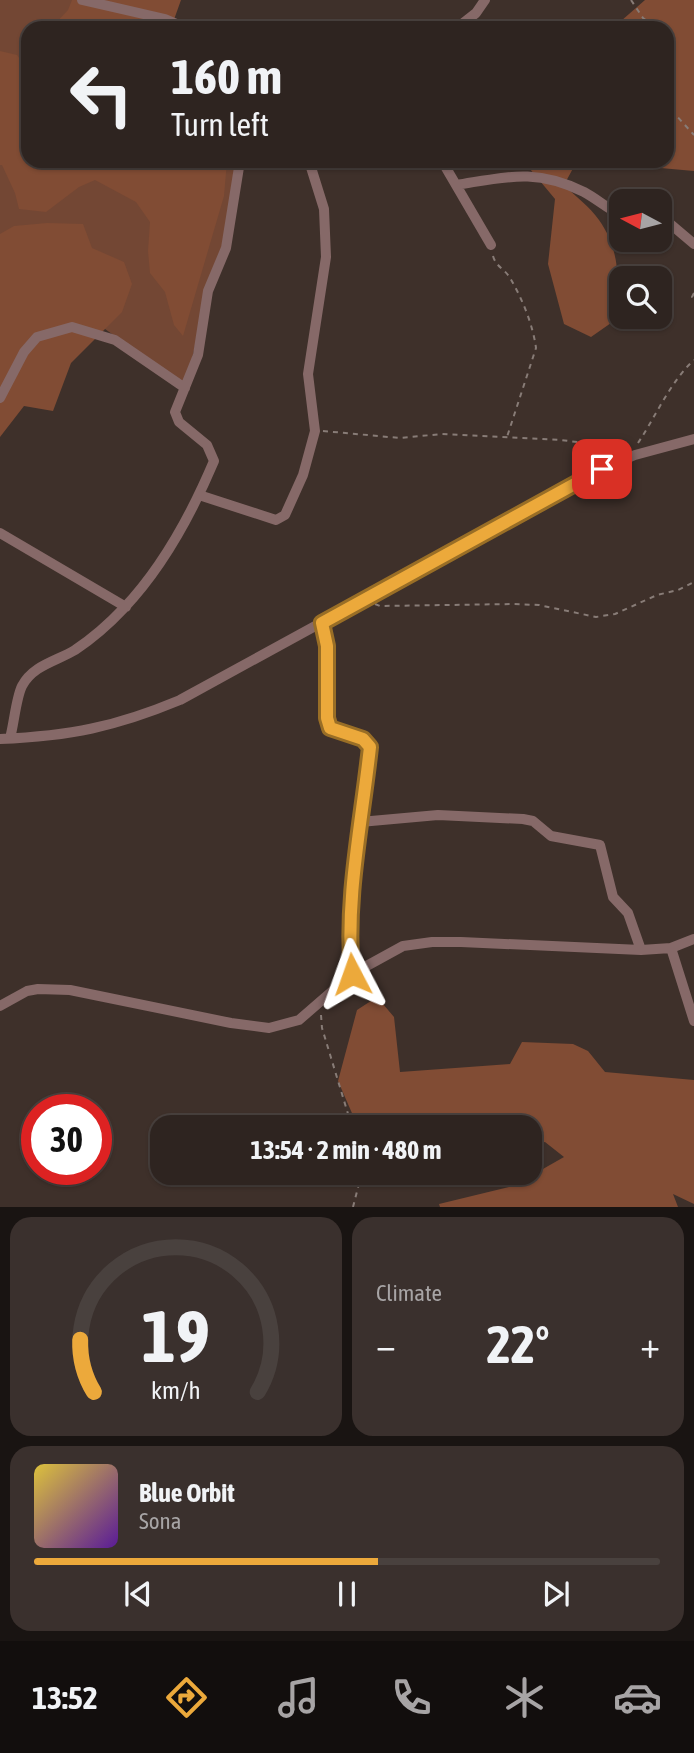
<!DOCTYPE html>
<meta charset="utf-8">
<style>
body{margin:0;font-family:"Asap Condensed",sans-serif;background:#3a302d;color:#f1f3f6;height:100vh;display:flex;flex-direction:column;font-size:26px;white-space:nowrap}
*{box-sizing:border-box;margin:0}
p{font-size:23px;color:#a7a4a5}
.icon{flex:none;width:38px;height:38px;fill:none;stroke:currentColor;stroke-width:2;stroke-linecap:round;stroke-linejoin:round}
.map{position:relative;height:1207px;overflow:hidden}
.side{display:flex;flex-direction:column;gap:10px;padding:10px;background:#191412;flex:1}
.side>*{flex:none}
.top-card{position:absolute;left:21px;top:21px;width:653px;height:147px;border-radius:21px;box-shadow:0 2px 5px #0004,0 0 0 2px #49413e;background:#2e2420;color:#f1f3f6;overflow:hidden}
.needle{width:46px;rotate:277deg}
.controls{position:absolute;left:609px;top:189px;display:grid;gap:14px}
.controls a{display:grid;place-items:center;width:63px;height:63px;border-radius:14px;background:#2e2420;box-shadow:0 2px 5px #0004,0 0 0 2px #49413e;font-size:35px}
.speed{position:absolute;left:21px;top:1094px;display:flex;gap:14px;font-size:35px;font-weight:700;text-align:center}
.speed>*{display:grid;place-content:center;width:91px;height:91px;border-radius:50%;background:#2e2420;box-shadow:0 2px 5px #0004,0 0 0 2px #49413e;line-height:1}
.speed .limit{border:10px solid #d22;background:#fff;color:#111}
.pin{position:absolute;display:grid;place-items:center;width:60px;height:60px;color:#fff;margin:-30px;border-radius:14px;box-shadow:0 4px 10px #0006}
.me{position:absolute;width:77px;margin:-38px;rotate:356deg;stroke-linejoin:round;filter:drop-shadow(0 0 5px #0008)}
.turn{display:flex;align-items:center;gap:24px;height:147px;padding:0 35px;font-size:32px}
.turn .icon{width:91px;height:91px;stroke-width:2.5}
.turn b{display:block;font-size:49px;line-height:60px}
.big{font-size:52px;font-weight:700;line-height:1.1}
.side .tile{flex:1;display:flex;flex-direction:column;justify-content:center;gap:10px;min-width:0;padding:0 24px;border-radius:21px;background:#3a302d}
.side .dial{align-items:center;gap:0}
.dial svg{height:182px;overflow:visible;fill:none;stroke:#49413e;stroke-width:7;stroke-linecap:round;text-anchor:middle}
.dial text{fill:#f1f3f6;stroke:none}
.song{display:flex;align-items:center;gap:21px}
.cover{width:84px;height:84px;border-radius:10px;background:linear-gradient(135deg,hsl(50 70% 55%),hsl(270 70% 35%))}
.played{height:7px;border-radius:4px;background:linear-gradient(90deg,#eca93b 55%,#49413e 55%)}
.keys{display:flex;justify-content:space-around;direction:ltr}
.heat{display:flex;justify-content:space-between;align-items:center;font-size:38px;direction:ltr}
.side .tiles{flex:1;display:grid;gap:10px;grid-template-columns:1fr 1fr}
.tile:last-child{grid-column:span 2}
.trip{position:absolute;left:150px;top:1115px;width:392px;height:70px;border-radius:21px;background:#2e2420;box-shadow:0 2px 5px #0004,0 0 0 2px #49413e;font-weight:700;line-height:70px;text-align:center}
.tabs{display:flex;height:112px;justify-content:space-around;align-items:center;background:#120e0d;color:#a7a4a5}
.tabs .icon{width:49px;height:49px}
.tabs .selected{color:#eca93b}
.tabs b{font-size:32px;color:#f1f3f6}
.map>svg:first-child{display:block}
.green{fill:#734734}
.forest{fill:#814c34}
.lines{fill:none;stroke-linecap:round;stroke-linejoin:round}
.path{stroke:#887c77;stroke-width:2;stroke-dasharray:5 5;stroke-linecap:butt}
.minor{stroke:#866968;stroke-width:10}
.route-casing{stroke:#996e26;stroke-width:18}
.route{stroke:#eca93b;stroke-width:12}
</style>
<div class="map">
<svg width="694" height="1207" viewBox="0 0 694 1207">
<rect width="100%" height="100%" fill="#3e302a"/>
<path class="green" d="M0,0H82L186,28H28V161H240L226,248L208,291L185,388L97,323L0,384Z"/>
<path class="forest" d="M72,0H181L171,28H51L68,10Z
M645,0H694V171L582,161H667V28H613Z
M0,51L17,55L28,70V161H227L224,196L183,336L174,325L165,292L150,273L148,251L150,222L136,202L95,180L79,187L46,212L19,209L15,193L2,165H0Z
M528,161H577L564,185C575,196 590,207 599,220C621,251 621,287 611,323L591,337L564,324L548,264L555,199L530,169Z
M47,223L83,224L92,248L124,262L132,284L122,312L71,363L53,411L24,406L0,437V234L14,226Z
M377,997L394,1017L400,1072L510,1064L522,1042L573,1044L588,1051L605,1072L694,1080V1204L673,1194L678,1207H440L439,1204L513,1186L564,1157L545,1142L530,1145V1127H358L338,1081L357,1010Z"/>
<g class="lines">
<path class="path" d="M631,0L643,18L656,28
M667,41L674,54V113L694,135
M493,256C496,267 505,269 510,278C522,298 533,325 536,348L507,437
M694,293L692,297L694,299
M323,431L400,438L442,434L561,440L625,448
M638,443C656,416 670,382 694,360
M375,604L380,606L513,604L539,605L596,617L615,614L657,595L678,590L694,582
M321,1015L322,1028L352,1127
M353,1207L362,1172"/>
<path class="minor" d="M82,0L165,19L186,28
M457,28L476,13L485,0
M442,161L491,245
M456,185C507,177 535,168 584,192C597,199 608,209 621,215
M660,221L668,222L694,244
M0,398L24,352L37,337L72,327L115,340L185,388
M199,495L276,520L285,515L303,475L315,431L308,374L326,257L324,209L309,161
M0,533L126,607
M322,623L327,646V718L330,728L363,739L370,747C361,822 345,898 352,974
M10,738C14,724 16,698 22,686C33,665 57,661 75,650C93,638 109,624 124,608C163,567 192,513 214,461L207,445L179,422L175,412L198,355L208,291L226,248L240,161
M0,739C70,736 115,727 180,700L602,469L635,455L694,439
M360,822L438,815L523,819L533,821L551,836L600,845L613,897L628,913L641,950
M671,948L694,1021
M0,1006L27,991L38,989L70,990L231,1023L269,1028L299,1020L352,974L403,946L432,942H461L641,950L671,948L694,939"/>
</g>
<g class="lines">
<defs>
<path id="route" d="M352,974C345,898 362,822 370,747L363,739L330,728L327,718V646L322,623L602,469"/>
</defs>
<use href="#route" class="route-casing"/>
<use href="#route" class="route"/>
</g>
</svg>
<div class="controls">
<a><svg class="needle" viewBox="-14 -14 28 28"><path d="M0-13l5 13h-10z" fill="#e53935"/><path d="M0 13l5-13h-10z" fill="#a7a4a5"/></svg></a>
<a><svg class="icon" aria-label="search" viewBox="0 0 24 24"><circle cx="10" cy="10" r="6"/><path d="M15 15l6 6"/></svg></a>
</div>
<div class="speed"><div class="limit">30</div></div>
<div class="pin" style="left:602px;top:469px;background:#d93025"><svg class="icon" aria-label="arrive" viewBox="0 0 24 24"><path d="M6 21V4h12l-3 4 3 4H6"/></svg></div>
<svg class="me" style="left:352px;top:974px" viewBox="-20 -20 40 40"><path d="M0-17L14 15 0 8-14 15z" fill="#eca93b" stroke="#fff" stroke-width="4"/></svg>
<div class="trip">13:54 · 2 min · 480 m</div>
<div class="top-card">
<div class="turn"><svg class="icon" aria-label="left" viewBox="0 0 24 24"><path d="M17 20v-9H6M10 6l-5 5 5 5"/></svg><div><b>160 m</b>Turn left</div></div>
</div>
</div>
<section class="side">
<div class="tiles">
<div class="tile dial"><svg viewBox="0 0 100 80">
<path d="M14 69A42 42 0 1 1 86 69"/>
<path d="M14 69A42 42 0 0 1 8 46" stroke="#eca93b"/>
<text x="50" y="56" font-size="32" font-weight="700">19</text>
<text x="50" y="72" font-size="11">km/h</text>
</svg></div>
<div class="tile"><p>Climate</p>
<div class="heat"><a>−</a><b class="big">22°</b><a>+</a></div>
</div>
<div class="tile">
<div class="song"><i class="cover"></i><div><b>Blue Orbit</b><p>Sona</p></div></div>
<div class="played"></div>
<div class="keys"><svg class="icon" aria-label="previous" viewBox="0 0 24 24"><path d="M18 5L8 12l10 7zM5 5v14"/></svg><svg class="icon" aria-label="pause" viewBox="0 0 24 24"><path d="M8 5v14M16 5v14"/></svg><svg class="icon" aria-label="next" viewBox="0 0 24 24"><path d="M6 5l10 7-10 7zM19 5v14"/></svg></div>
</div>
</div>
</section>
<nav class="tabs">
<b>13:52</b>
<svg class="icon selected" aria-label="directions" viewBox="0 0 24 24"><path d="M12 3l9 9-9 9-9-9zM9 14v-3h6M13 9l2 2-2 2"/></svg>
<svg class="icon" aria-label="music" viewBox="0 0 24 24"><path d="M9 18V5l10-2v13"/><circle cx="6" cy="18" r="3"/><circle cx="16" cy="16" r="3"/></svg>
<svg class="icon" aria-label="phone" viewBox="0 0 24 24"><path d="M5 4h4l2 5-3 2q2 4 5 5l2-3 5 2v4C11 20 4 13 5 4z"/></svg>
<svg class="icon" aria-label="climate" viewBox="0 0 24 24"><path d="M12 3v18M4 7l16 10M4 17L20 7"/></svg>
<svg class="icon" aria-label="car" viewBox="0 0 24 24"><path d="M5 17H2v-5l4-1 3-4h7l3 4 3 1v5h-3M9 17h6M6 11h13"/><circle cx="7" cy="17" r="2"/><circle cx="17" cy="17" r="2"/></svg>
</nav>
